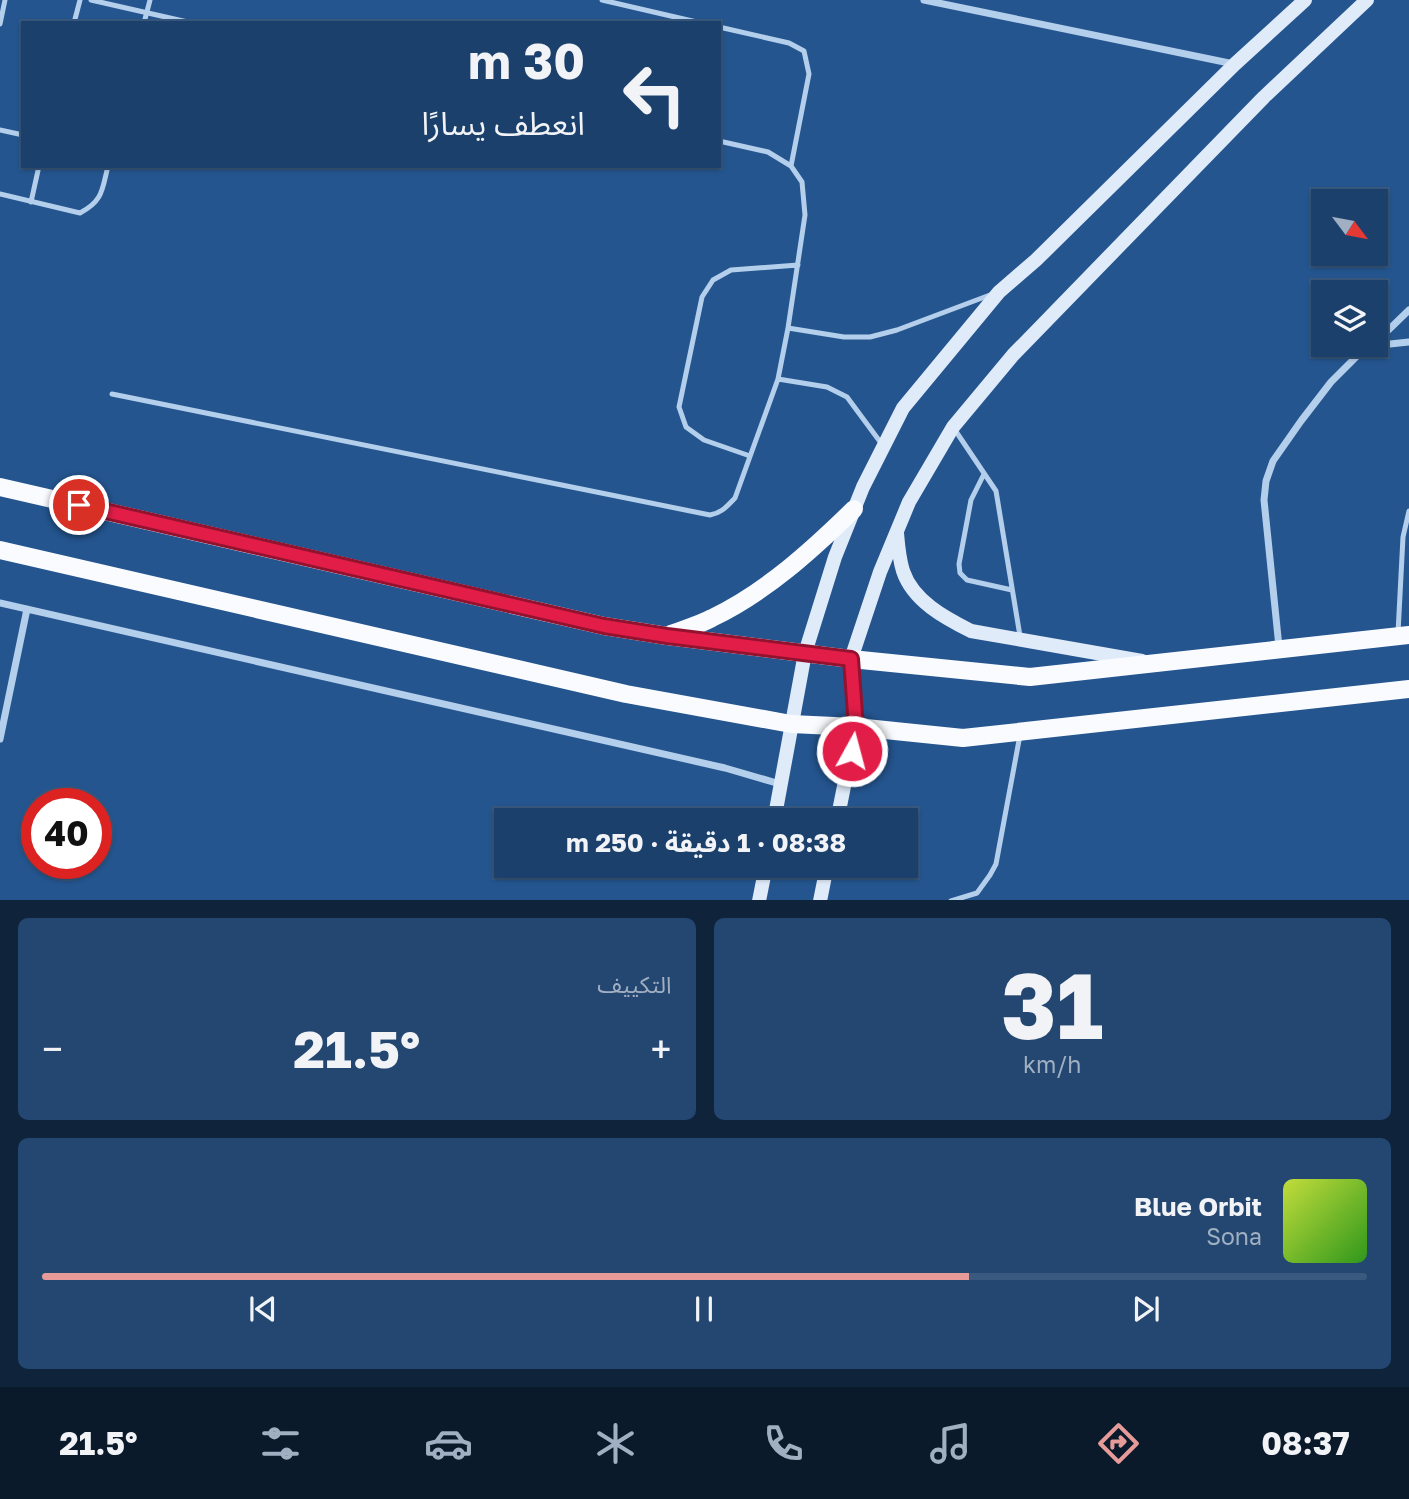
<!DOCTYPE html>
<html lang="ar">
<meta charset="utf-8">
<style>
body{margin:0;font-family:"Golos Text","Noto Sans Arabic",sans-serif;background:#244771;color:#f1f3f6;direction:rtl;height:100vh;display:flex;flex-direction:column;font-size:26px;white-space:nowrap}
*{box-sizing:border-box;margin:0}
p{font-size:23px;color:#a0afc1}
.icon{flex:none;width:38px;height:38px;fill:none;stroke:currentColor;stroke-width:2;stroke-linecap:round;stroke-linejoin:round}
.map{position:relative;height:900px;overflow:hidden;direction:ltr}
.details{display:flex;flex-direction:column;gap:18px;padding:18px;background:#0f233b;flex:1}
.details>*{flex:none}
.top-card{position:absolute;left:21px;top:21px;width:700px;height:147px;border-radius:0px;box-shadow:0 2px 5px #0004,0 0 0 2px #39597e;direction:rtl;background:#1b406b;color:#f1f3f6;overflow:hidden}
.needle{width:46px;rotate:122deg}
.fabs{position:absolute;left:1311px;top:189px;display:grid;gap:14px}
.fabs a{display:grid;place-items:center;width:77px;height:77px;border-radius:0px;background:#1b406b;box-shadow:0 2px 5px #0004,0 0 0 2px #39597e;font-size:35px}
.speed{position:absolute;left:21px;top:788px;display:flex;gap:14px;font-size:35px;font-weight:700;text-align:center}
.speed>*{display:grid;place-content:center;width:91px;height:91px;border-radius:50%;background:#1b406b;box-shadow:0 2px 5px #0004,0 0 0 2px #39597e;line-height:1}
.speed .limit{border:10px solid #d22;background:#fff;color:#111}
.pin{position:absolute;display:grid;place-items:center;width:60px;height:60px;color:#fff;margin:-30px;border:4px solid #fff;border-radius:50%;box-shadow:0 2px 7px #0007}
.me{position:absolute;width:77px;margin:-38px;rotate:7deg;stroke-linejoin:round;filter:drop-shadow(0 0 5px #0008)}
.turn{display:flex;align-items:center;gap:24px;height:147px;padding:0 21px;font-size:32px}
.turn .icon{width:91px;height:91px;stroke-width:2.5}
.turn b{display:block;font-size:49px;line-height:60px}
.big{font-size:52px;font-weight:700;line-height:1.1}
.details .card{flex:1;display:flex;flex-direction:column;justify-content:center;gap:10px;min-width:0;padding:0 24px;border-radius:10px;background:#244771}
.details .dial{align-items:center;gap:0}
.dial b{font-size:91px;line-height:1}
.song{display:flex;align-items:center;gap:21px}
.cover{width:84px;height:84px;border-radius:10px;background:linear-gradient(135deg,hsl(70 70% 55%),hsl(110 70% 35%))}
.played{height:7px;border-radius:4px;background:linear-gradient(90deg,#e69b98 70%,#39597e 70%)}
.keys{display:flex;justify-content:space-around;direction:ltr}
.heat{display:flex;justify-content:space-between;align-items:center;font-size:38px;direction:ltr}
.details .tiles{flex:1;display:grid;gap:18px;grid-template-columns:1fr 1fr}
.card:last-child{grid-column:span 2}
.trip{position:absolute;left:494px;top:808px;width:424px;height:70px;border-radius:0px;background:#1b406b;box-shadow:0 2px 5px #0004,0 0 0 2px #39597e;font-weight:700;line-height:70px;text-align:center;direction:rtl}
.dock{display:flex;height:112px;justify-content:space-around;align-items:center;background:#0b1a2b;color:#a0afc1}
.dock .icon{width:49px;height:49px}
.dock .current{color:#e69b98}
.dock b{font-size:32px;color:#f1f3f6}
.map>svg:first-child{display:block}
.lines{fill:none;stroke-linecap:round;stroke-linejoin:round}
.lane{stroke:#b4cfeb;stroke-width:5}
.street{stroke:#b4cfeb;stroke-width:7}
.secondary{stroke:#e0ebf9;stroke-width:14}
.primary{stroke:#f9fbff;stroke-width:18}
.route-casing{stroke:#92132f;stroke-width:18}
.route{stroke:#e11d48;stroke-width:12}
</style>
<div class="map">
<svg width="1409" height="901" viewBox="0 0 1409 901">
<rect width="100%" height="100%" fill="#24558f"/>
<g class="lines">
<path class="lane" d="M91,0L192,23
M602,0L701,23
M74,23L80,0
M144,23L150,0
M0,24L5,0
M719,27L789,43L804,51L809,74L791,166
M0,130L23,135
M0,194L80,213C103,201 102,190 108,166
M31,202L39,166
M788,328L844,337H870L897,330L990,295
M778,379L827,387L847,397L881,443
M112,394L710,515C722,513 727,506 735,498L778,379L788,328L805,215L802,182L791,166L768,152L719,141
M955,430L996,491L1020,636
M750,456L704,440L686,427L679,407L702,297L713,280L731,270L798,265
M984,474L971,500L959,564L960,573L967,580L1012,590
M1398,633L1403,537L1409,511
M951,901L977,893L990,875L996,864L1020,735"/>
<path class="street" d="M924,0L1234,64
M1376,342L1409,310
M1371,346L1409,342
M0,603L725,768L780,784
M1279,647L1264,500L1266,481L1273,461L1301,421L1331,382L1356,357L1372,345
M0,739L27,609"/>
<path class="secondary" d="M897,533C898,545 899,558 903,571C913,601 945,618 971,631L1142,661
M774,821L805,653L835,557L863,487L903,408L999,292L1036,260L1235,64L1305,0
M837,821L856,727L851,659L880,572L909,502L953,427L1013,355L1264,97L1367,0
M759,901L766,866
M820,901L827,866"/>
<path class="primary" d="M0,487L604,626L667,636L851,659L1030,677L1409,635
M0,550L626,694L791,724L856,727L963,738L1409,689
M671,634C684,629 699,625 712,618C766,592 811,551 854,509"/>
</g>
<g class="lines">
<defs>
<path id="route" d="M79,505L604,626L667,636L851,659L856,727L852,751"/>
</defs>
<use href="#route" class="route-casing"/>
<use href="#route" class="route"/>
</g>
</svg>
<div class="fabs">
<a><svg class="needle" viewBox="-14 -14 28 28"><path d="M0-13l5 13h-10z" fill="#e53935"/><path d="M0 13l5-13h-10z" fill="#a0afc1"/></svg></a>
<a><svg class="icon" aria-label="layers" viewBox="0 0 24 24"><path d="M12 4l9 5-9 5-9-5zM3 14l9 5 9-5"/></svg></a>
</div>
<div class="speed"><div class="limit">40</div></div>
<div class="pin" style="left:79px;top:505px;background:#d93025"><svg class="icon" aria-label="arrive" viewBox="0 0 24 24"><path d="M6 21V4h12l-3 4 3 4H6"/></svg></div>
<svg class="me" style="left:852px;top:751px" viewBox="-20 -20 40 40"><circle r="17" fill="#e11d48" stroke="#fff" stroke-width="3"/><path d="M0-11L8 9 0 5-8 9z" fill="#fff"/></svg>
<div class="trip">08:38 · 1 دقيقة · 250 m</div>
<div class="top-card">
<div class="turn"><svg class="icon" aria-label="left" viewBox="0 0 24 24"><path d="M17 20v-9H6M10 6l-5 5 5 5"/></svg><div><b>30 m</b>انعطف يسارًا</div></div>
</div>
</div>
<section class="details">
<div class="tiles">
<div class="card dial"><b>31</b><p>km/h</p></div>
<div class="card"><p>التكييف</p>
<div class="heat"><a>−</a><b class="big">21.5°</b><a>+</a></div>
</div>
<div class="card">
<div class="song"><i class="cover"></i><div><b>Blue Orbit</b><p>Sona</p></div></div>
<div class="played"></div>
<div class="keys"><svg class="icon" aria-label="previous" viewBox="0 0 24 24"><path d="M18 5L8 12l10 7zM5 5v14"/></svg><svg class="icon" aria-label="pause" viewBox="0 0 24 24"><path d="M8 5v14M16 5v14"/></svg><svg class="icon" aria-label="next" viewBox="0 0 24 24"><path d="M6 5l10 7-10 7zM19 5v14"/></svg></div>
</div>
</div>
</section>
<nav class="dock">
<b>08:37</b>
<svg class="icon current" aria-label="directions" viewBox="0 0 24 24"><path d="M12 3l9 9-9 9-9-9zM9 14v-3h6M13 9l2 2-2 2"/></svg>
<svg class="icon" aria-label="music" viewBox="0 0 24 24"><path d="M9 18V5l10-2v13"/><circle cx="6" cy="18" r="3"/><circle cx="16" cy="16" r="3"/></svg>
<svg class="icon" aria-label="phone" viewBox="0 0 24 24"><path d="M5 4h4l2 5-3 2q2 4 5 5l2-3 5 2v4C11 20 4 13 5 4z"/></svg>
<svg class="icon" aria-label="climate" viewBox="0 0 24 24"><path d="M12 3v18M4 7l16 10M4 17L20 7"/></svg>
<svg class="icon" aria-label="car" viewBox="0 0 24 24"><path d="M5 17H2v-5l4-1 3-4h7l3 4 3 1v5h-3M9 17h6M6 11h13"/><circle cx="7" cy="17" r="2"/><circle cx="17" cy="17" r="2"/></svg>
<svg class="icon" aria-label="filters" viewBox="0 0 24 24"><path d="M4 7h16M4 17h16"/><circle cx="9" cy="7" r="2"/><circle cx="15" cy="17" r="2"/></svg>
<b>21.5°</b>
</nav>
